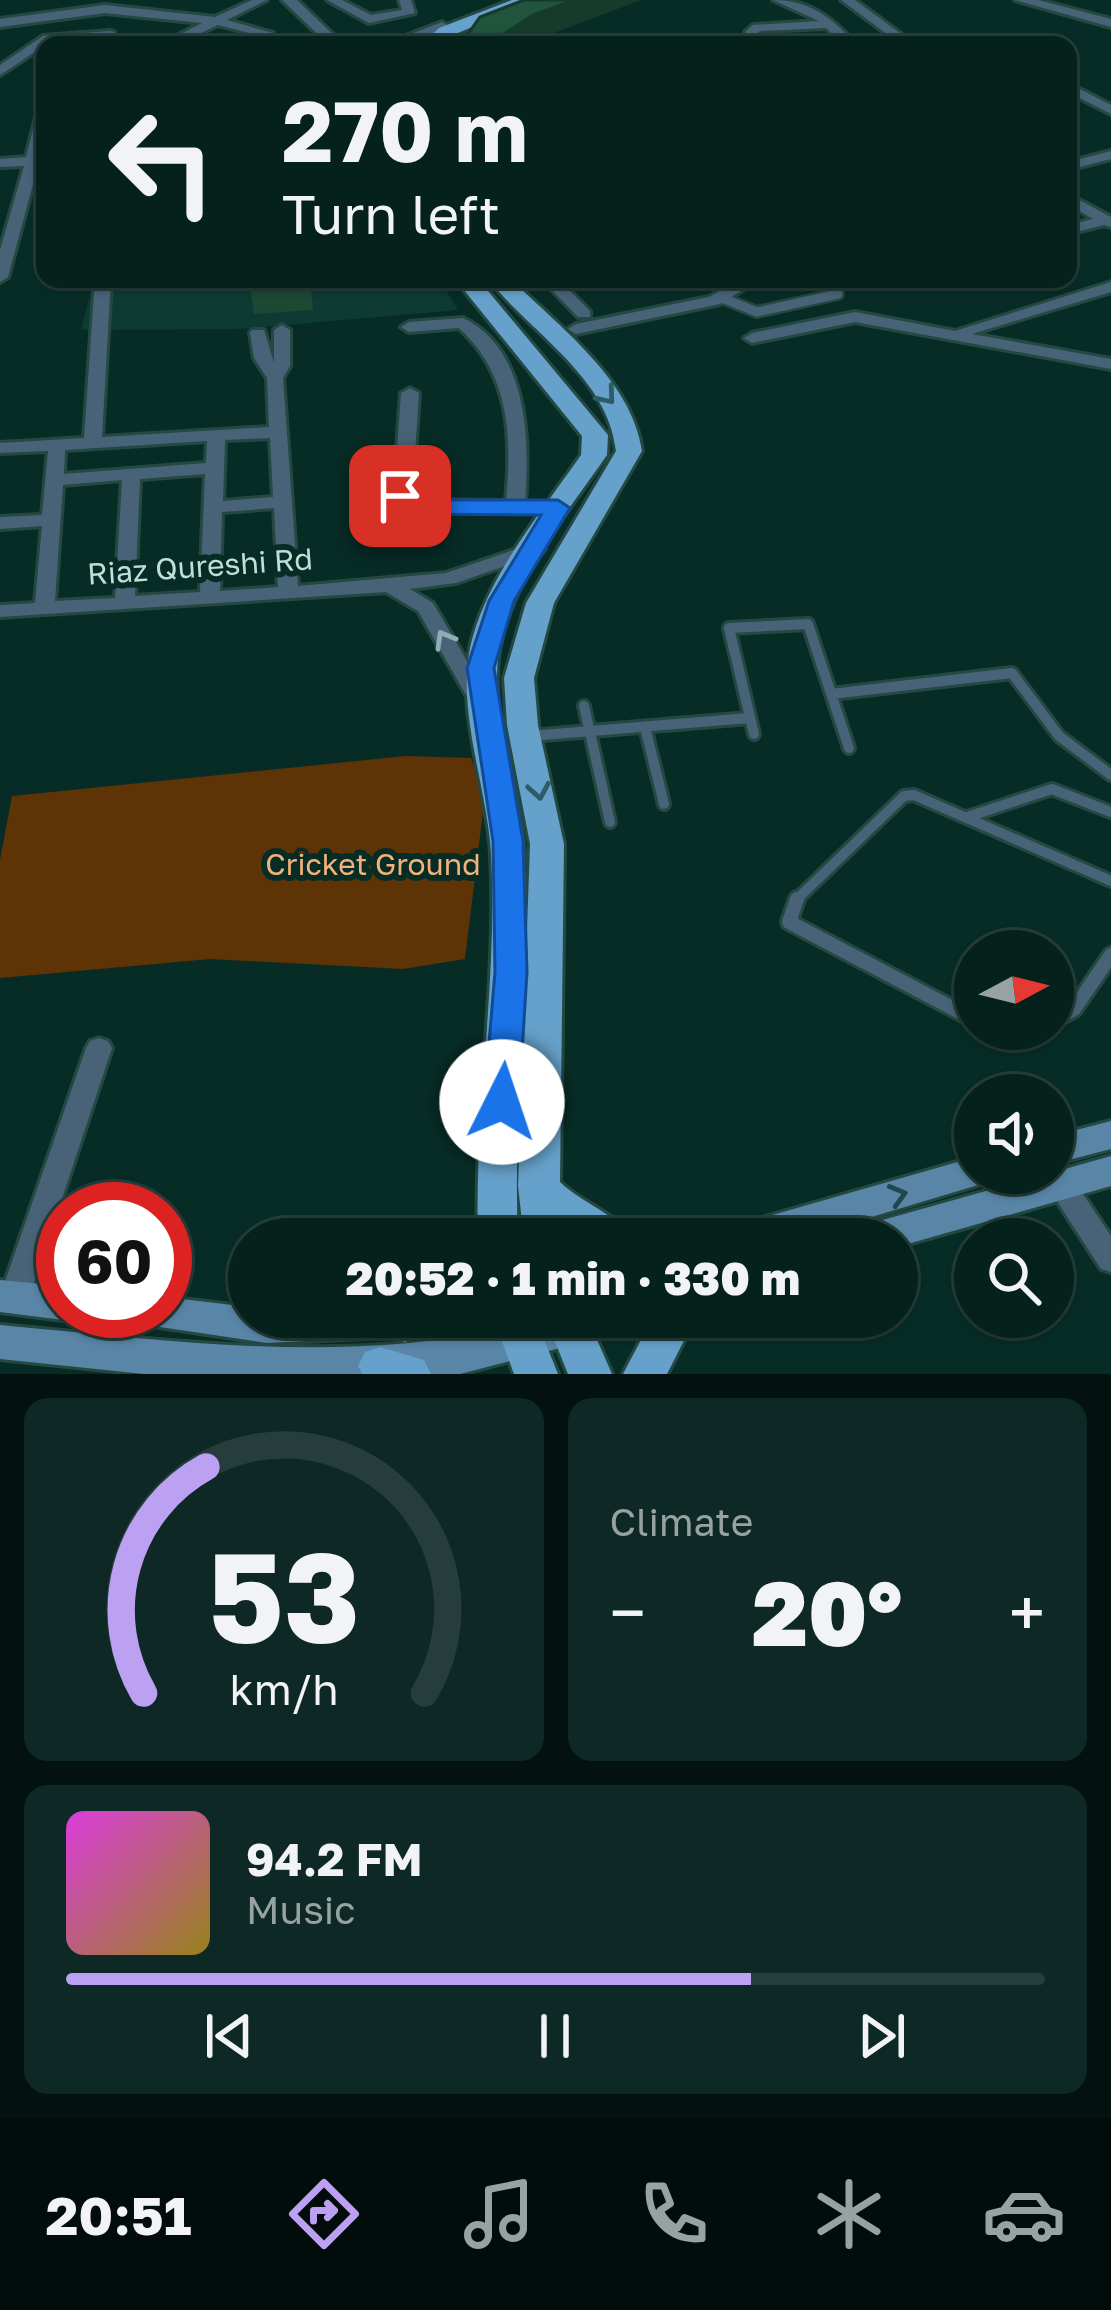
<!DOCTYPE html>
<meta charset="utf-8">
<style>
body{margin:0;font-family:"Golos Text",sans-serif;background:#0e2925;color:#f1f3f6;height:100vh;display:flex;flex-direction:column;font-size:45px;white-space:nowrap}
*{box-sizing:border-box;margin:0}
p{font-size:39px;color:#97a3a3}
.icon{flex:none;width:66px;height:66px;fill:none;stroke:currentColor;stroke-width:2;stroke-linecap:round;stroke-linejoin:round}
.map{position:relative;height:1374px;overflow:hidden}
.details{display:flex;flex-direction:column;gap:24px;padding:24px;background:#03120f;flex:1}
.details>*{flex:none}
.top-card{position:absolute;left:36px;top:36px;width:1041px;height:252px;border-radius:24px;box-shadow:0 3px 9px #0004,0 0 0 3px #263e3b;background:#05211c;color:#f1f3f6;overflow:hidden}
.needle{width:78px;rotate:83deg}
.tools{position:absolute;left:954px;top:930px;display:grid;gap:24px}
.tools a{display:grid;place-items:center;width:120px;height:120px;border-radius:50%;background:#05211c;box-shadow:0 3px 9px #0004,0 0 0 3px #263e3b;font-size:60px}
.speed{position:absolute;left:36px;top:1182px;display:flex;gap:24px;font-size:60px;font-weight:700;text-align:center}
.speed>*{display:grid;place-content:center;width:156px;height:156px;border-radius:50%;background:#05211c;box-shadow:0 3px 9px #0004,0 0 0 3px #263e3b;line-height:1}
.speed .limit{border:18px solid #d22;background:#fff;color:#111}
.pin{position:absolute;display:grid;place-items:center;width:102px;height:102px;color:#fff;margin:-51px;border-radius:24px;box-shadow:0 6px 18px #0006}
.me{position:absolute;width:132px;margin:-66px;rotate:4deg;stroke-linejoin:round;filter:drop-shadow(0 0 9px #0008)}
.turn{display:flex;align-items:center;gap:42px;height:252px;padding:0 48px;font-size:54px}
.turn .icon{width:156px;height:156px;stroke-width:2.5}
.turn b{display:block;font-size:84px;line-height:102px}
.big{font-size:90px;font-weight:800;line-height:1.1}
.details .tile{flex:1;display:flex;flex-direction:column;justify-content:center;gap:18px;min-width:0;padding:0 42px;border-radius:24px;background:#0e2925}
.details .dial{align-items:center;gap:0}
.dial svg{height:312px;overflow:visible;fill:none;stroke:#263e3b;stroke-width:7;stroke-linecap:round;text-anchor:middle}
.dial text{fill:#f1f3f6;stroke:none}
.song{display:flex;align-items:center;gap:36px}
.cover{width:144px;height:144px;border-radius:18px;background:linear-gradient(135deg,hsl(300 70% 55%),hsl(50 70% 35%))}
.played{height:12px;border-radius:6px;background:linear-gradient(90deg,#bca0f2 70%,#263e3b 70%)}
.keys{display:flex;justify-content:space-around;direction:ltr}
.heat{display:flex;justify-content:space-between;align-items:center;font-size:66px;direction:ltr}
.details .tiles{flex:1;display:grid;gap:24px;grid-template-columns:1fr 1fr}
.tile:last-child{grid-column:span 2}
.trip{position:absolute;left:228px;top:1218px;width:690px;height:120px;border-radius:60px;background:#05211c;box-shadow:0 3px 9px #0004,0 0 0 3px #263e3b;font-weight:800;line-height:120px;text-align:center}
.tabs{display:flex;height:192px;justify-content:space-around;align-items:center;background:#020d0b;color:#97a3a3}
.tabs .icon{width:84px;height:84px}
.tabs .active{color:#bca0f2}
.tabs b{font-size:54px;color:#f1f3f6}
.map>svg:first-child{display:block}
.built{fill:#0e3a34}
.green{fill:#5e3406}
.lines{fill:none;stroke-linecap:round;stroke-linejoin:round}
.service-far2-casing{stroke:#244942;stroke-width:14}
.service-far1-casing{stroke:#244942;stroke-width:16}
.service-casing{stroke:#244942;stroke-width:20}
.minor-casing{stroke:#244942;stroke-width:6}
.tertiary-casing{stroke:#244942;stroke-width:6}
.secondary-casing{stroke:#244942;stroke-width:6}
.primary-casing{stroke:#244942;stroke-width:6}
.service-far2{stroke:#486378;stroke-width:9}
.service-far1{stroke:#486378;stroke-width:10}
.service{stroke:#486378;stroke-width:14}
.minor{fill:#486378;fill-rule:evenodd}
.tertiary{fill:#486378;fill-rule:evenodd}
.secondary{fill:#5986a7;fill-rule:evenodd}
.primary{fill:#66a1cb;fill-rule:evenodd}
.wall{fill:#1c4834}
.shaded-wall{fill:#163b2b}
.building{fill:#20543d;stroke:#163b2b;stroke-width:3}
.oneway{stroke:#2d5b68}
.oneway2{stroke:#8fadb2}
.oneway3{stroke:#20474d}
.route{fill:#1a73e8;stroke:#114b97;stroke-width:3}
.labels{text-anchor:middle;stroke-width:12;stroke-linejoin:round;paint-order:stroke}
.street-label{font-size:30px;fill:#bfdfd8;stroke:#072c26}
.park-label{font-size:30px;fill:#f4b279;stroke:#072c26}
</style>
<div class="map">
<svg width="1111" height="1374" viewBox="0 0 1111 1374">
<rect width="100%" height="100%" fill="#072c26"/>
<path class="built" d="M94,279H439L458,310L239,329L81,330Z"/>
<path class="green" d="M406,756L471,758L485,795L465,959L403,969L210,959L0,978V860L12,796Z"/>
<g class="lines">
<defs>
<path id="service-far2" d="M722,298L757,312L838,294"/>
<path id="service-far1" d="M831,694L1012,673L1059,736L1111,775
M584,706L610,822
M645,727L664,804
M754,734L729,628L808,624L849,748
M530,736L749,718
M970,816L1052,789L1111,812
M794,902L904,796L914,795L1111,881"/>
<path id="service" d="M797,899L789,922L975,1020
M1053,1021L1074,1009L1111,955
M995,1029L1029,1034L1038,1029"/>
<path id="minor" d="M252,0H267L227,20L273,33V39L218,25L175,45H159L202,23L105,13L0,27V19L105,5L215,17Z
M327,0H342L371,15L402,10L399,0H411L415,13L369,23Z
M773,0C811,0 833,19 857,45H844L826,28L760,31L758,33L762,45H750L745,32L753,25L819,21Z
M841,0H855L916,45H902Z
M110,31L114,32V38L50,42L0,75V65L43,36Z
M985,36L1000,45L981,43L979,40Z
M1068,83L1111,105V114L1068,92Z
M45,105V137L38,165L45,164V172L36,173L8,277L0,282V250L24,166L0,167V159L26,157L38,109Z
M1111,151V159L1068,170V162Z
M1068,194L1111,217V227L1104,225L1068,234V225L1093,219L1068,204Z
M95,279H111L102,437L269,427L267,378L254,358L250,333L252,330H264L274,363V330L282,325L290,330V366L283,378L298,586L446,573L528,545H542L545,549L542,553L456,583L410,589L433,603L491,702L487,707H473L418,611L386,592L0,617V605L35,603L42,526L0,529V517L42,515L48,451L0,453V443L84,438ZM270,438L273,497L223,501L225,440ZM207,441L206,463L64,474L65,450ZM205,474L200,592L135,596L140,479ZM122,480L115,598L55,601L63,485ZM274,508L278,587L220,591L222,512Z
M541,279H558L590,311V317H578Z
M741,279H760L720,304L576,334L568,329L576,324L709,297Z
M870,279H894L873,288L865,283Z
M1111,282V292L972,334L1111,359V369L855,322L752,343L744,338L752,333L855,312L955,331Z
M463,318C528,349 530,441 525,502L565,504L567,508L565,512L402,511L393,505L401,393L410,388L419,393L412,500L506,501C512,437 510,374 459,328L409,332L401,327L409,322Z
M99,1038L108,1041L112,1048L29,1298L24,1307L14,1311L4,1307L0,1296L86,1048L90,1041Z
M1061,1172L1071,1176L1111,1236V1272L1101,1269L1051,1192L1047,1184L1051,1176Z"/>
<path id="tertiary" d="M282,0H297L344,45H329Z
M1015,0H1038L1111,19V27Z
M442,22L449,26L447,29L402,45H382Z"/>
<path id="secondary" d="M1111,1121V1149L1053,1164V1136Z
M1111,1156V1186L897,1247V1239H854L859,1228L872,1223Z
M975,1157V1173H992L988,1182L798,1239H727L732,1228L745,1223Z
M0,1280L63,1286V1311H78L63,1320L0,1312Z
M165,1297L249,1307V1317H465L459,1329L446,1334L267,1343L133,1323L127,1311H165Z
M557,1317H633L627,1329L614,1334L460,1374H144L0,1359V1325C196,1343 363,1368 557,1317Z"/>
<path id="primary" d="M512,0H535L451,36L440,45H421L439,28Z
M455,279H478L608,435L607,455C569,510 518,571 502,637C484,706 519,785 524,854C533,982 512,1111 518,1239H478C474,1110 498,982 491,854C487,784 453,704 473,636C492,570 543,510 581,455L582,436Z
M488,279H511C559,327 632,380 642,451L554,603L534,678L538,725L564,844L560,1182C580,1202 622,1217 632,1239H575L564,1233V1239H524L518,1186L530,844L507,725L504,678L526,603L616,451C608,377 531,333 488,279Z
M387,1317H436L430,1330L405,1342L390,1336L384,1323Z
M493,1317H535L558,1374H514Z
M545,1317H587L612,1374H568Z
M653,1317H696L667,1374H623Z
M380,1347L424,1360L431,1374H362L358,1366L365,1352Z"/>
</defs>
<use href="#service-far2" class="service-far2-casing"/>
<use href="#service-far1" class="service-far1-casing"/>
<use href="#service" class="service-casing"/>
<use href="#minor" class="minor-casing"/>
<use href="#tertiary" class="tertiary-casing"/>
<use href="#secondary" class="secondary-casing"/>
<use href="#primary" class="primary-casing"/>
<use href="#service-far2" class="service-far2"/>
<use href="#service-far1" class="service-far1"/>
<use href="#service" class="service"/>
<use href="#minor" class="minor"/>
<use href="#tertiary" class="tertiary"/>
<use href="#secondary" class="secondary"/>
<use href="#primary" class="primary"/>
</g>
<path class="wall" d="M249,279H310L313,310L254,314Z"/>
<path class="shaded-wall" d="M574,0H641L533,41L527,45H494V40L533,15Z"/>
<path class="building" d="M524,0H574L533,15L494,40L495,45H460L480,17Z
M250,279H310L311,280L251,283Z"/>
<defs><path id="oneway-chevron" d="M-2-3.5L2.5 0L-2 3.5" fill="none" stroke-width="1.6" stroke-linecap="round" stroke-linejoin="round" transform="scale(3)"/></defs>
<g class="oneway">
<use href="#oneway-chevron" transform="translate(607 396) rotate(50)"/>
<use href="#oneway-chevron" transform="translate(539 791) rotate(80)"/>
</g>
<use class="oneway2" href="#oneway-chevron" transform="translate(444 639) rotate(-120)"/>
<use class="oneway3" href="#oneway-chevron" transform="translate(898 1195) rotate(-16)"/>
<path class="route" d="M400,489L415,500H558L570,508L514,601L494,668L523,841L527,972L519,1102L514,1112H489L484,1102L495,972L493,841L467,668L489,601L541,515L415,514L390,505L388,496Z"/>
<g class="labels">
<g class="street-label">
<text transform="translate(200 567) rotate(-4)" y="10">Riaz Qureshi Rd</text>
</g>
<g class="park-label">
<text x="373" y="875">Cricket Ground</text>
</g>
</g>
</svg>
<div class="tools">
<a><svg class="needle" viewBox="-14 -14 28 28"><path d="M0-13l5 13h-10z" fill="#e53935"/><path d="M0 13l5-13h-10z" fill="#97a3a3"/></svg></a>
<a><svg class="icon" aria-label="sound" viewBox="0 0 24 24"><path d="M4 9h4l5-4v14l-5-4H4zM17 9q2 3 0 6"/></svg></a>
<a><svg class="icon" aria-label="search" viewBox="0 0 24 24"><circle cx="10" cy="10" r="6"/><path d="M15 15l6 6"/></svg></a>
</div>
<div class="speed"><div class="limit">60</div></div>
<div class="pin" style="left:400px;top:496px;background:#d93025"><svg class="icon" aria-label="arrive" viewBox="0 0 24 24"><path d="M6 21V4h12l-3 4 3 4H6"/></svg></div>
<svg class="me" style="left:502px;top:1102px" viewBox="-20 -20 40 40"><circle r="19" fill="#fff"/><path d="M0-13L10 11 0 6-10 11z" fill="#1a73e8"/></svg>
<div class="trip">20:52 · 1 min · 330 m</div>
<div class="top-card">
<div class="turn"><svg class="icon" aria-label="left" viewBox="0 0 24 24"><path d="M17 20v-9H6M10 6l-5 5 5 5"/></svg><div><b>270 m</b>Turn left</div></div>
</div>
</div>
<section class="details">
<div class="tiles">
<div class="tile dial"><svg viewBox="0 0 100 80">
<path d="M14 69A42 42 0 1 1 86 69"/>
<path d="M14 69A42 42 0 0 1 30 11" stroke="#bca0f2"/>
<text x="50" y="56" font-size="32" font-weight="700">53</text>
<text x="50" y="72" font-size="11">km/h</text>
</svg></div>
<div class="tile"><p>Climate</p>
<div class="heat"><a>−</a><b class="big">20°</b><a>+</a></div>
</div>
<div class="tile">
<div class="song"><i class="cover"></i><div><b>94.2 FM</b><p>Music</p></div></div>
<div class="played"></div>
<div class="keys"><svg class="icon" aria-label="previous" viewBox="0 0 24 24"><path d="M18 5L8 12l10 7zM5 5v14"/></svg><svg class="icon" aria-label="pause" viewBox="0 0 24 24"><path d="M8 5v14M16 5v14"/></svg><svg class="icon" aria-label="next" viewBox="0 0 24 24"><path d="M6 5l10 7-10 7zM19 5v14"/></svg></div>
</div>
</div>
</section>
<nav class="tabs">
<b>20:51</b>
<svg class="icon active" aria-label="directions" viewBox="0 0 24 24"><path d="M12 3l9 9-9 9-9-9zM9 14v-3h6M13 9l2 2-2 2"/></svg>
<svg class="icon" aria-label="music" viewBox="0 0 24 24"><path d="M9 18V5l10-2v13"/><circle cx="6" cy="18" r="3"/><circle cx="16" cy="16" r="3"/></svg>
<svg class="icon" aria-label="phone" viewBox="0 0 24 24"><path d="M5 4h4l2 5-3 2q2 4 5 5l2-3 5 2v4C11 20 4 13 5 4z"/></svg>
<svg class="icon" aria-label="climate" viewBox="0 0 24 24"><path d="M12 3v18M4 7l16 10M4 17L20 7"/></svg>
<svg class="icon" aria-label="car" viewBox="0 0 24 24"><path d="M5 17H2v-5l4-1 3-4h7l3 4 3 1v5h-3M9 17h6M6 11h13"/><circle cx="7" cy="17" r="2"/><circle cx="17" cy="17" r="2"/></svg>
</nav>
